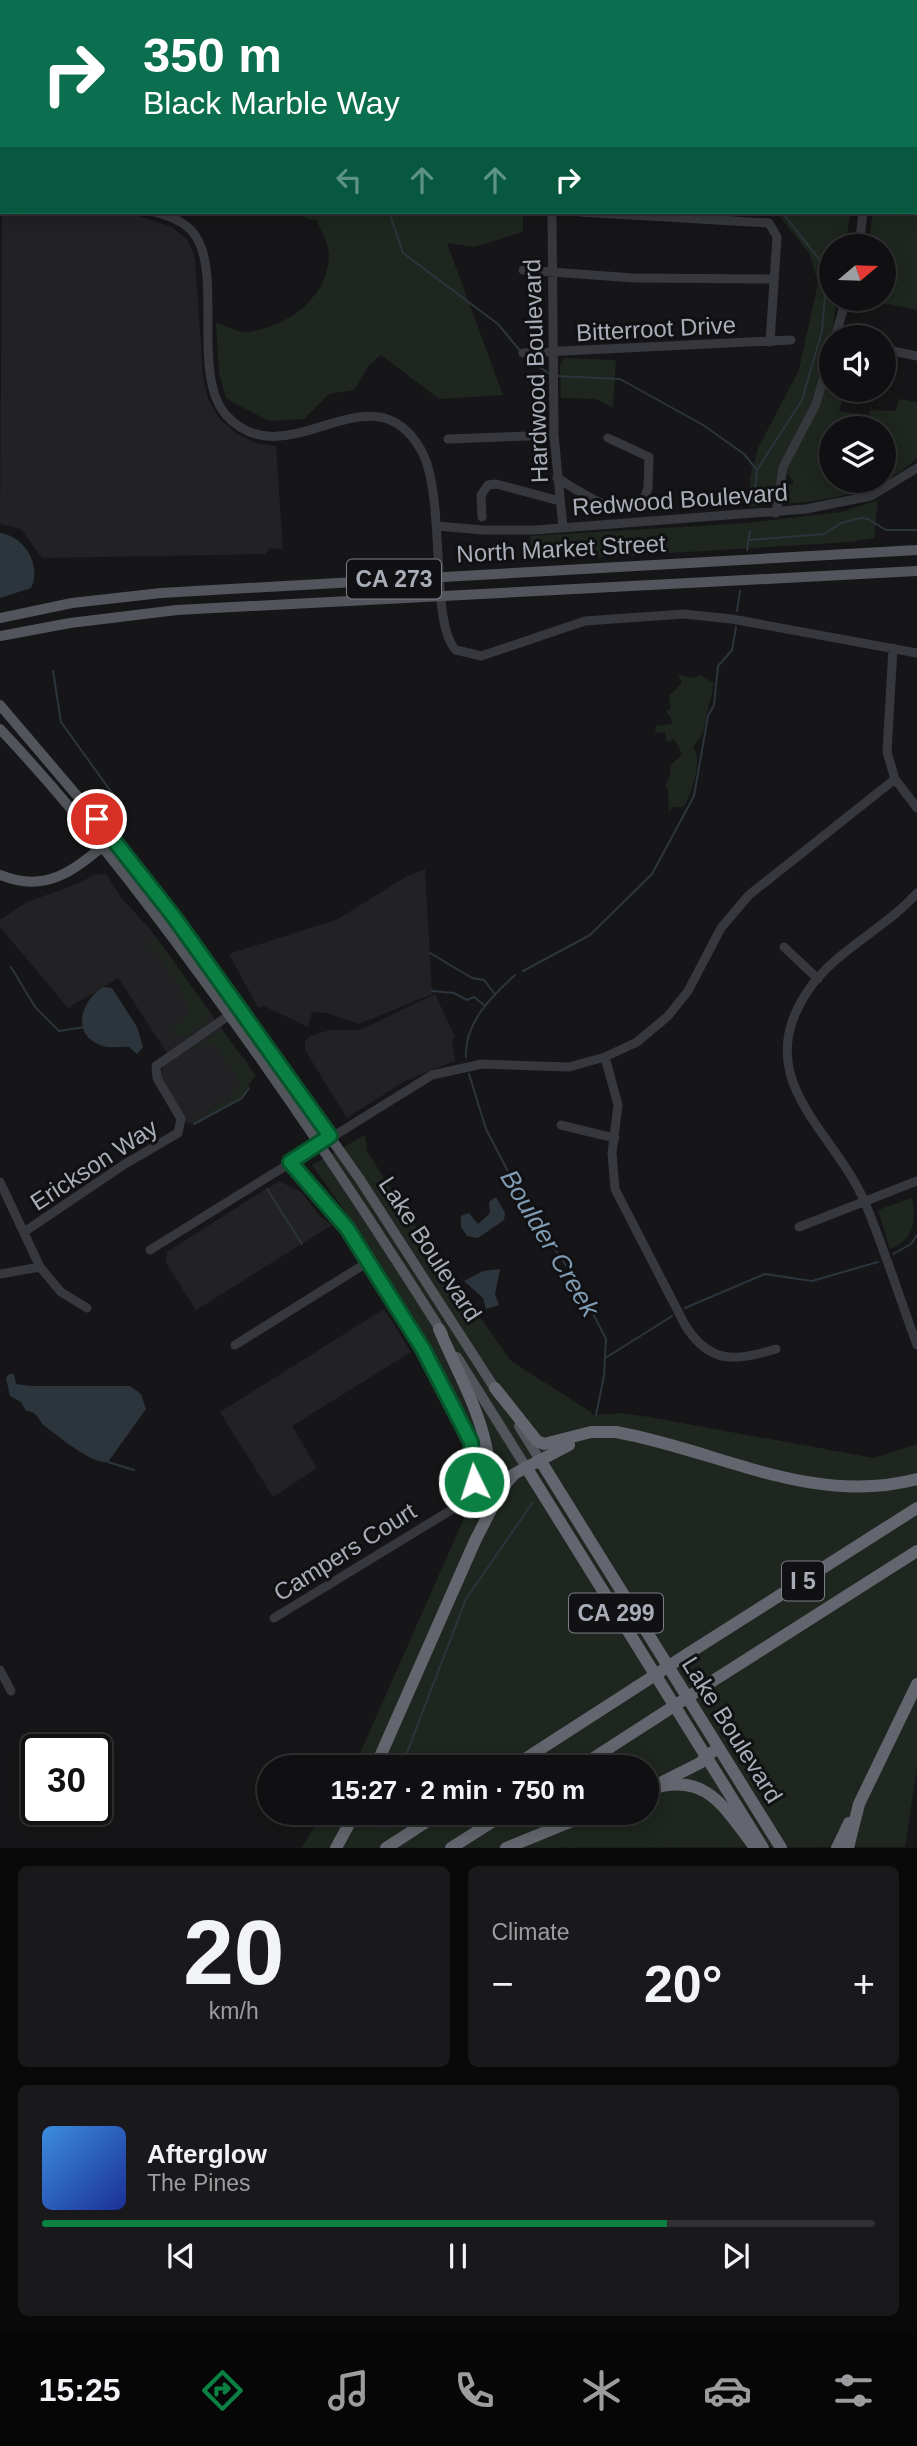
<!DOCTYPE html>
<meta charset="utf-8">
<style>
body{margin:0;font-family:Arial,sans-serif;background:#19191b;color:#f1f3f6;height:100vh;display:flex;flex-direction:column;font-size:26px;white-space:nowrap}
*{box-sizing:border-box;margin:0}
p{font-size:23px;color:#9c9d9f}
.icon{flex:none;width:38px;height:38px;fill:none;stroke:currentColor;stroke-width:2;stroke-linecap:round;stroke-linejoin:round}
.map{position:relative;height:1848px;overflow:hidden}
.panel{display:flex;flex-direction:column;gap:18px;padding:18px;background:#09090a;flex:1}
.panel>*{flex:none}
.banner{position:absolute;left:0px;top:0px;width:917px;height:214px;box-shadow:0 4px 18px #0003,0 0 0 2px #303032;background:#0b6e4f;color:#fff;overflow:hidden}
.needle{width:46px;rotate:71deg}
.fabs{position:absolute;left:819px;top:234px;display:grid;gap:14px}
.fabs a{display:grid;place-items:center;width:77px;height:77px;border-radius:50%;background:#101012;box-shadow:0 4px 18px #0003,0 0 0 2px #303032;font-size:35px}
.speed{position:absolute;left:21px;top:1734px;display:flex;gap:14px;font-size:35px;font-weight:700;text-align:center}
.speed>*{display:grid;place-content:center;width:91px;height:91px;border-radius:50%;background:#101012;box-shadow:0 4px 18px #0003,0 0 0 2px #303032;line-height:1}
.speed .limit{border:4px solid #111;border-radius:10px;background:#fff;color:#111}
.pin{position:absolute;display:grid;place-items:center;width:60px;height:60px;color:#fff;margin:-30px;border:4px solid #fff;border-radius:50%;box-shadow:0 2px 7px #0007}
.me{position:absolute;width:77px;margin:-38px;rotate:356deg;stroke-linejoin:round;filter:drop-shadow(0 0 5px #0008)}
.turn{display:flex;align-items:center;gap:24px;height:147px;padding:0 28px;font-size:32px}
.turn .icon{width:91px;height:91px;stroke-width:2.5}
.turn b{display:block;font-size:49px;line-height:60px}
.lanes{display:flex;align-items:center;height:66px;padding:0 28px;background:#0003;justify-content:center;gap:35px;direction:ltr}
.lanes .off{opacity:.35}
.big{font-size:52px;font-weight:700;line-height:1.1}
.panel .widget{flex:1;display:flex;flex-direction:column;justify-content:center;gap:10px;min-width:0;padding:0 24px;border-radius:10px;background:#19191b}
.panel .dial{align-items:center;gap:0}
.dial b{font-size:91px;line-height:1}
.song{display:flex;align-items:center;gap:21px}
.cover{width:84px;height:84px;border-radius:10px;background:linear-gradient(135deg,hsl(210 70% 55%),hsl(230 70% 35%))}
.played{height:7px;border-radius:4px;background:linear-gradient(90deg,#0b8043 75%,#303032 75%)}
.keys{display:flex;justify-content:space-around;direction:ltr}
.heat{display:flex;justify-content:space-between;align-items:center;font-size:38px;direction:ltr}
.panel .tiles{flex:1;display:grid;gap:18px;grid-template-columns:1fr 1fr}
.widget:last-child{grid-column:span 2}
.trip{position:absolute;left:257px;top:1755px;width:402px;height:70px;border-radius:35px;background:#101012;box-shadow:0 4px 18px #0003,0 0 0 2px #303032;font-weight:700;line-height:70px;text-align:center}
.dock{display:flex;height:112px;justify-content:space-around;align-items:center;background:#060607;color:#9c9d9f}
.dock .icon{width:49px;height:49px}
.dock .selected{color:#0b8043}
.dock b{font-size:32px;color:#f1f3f6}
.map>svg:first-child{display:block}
.built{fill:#222225}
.green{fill:#1e261f;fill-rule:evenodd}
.water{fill:#2c353c}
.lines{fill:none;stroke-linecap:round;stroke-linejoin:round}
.stream{stroke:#2c353c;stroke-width:2}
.minor{stroke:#37383d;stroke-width:9}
.major{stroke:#53555c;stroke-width:10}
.highway{stroke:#63666e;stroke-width:12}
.highway-bridge{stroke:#63666e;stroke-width:12}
.route-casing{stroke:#07532c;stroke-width:18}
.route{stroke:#0b8043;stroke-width:12}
.labels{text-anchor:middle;stroke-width:6;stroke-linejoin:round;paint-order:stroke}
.shield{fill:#111113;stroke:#7b7e86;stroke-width:2}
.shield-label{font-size:23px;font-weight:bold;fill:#a8adb8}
.street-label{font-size:24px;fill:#a8adb8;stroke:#111113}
.water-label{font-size:26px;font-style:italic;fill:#7f9bb3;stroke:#111113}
</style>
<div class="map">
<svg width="917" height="1848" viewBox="0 0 917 1848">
<rect width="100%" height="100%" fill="#161618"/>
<path class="built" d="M2,200V212H127L172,227L187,239L195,258L203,375L208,399L219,418L237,434L256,443L276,446L283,549L270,548L265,554L42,558L21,529L0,524Z
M425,869L432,994L359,1024L327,1013L312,1012L308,1027L264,1006L258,1008L229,954L338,919L407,876Z
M96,874L107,875L122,899L150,929L255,1075L242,1097L201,1122L187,1124L161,1077L162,1067L171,1059L118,978L68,1008L0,927V920L25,903L79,883Z
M435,994L455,1037L452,1039L455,1061L405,1081L347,1118L305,1050V1041L310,1036L330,1030H360Z
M279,1181L301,1192L320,1216L332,1225L196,1310L166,1263L167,1252L266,1189L269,1191L267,1189Z
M384,1309L411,1352L292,1426L317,1468L273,1497L220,1412Z"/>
<path class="green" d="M917,124V310L861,299H884V247H869L872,216L882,212H915Z
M301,212H523V232L474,247L447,243L503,395L439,399L381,355L369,365L354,390L329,394L304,419L268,421L226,398L219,373L216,323C225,325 238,333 247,332C286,327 327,299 329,257C330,246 321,231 317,221L303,217Z
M776,212H850V215L845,247H831V299H836L833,329L813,401L779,465L772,504L749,507L750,478L758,448L799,370L818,283L809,253Z
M564,358L616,360L613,408L596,399L561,398L560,365Z
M826,383L831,384V390H846L839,411L869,415L870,410L896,411L899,399L917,402V458C880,493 829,501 780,504L783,484L793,485V480L785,472ZM831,429H884V481H831Z
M878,500L874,538L850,542L590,558L585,550L569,552V558L531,555L530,536L747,523L841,512Z
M678,675L692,678L700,675L714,683L703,733L693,747C704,761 691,793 684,807H673L669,813L668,789L665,787L670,776V766L682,754L674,739L667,742L665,732L655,733L656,726L672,724L671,718L666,711L671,709L669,696L682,683Z
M156,937L211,1013L205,1024L180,1039L169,1026L180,1024L189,1012C183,988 168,967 153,947L146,949V943Z
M224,1032L242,1057L234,1059V1062L243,1057L255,1075L243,1096L198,1123L196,1120L231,1096L241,1084L219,1048L213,1045L194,1047L217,1033Z
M365,1135L367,1151L407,1214L511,1361L591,1412L592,1415L622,1413L649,1417L874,1458L917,1444V1767L905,1847L301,1848L323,1813H648V1768L354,1767L465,1516L474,1519L482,1473L472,1428L428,1341L354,1224L312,1165Z
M912,1198C917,1220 913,1241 890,1249L878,1210Z"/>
<path class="water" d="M0,533C25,536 42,566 31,588L0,598Z
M103,987L112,988L137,1027L143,1047L137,1054L129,1047C120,1046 109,1049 100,1045C70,1033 82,1000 103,987Z
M496,1197L505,1213L504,1220L478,1238L467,1236L461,1227V1216L469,1213L478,1224L490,1213L489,1202Z
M500,1269L495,1294L499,1305L486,1309L483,1298L464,1281L483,1271Z
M9,1374H14L16,1384L31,1386H130L141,1394L146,1409L108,1462C93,1465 58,1436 46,1427C38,1421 39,1412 26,1411L21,1402L10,1396L6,1378Z"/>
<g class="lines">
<path class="stream" d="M256,0L259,2
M750,0V2
M389,212L403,253L498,324L521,352
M525,356L548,373
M557,376L620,379L703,425L744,454L757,470
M754,501L757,470L802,400L822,331L826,283L822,263L782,212
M749,540L824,534L841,523L861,518L868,519L886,530H917
M747,550L750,531
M737,611L740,591
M53,671L61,722L112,793
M430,953L472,978L484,980L494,993
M11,967L35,1007L59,1031L85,1027
M523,971L590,935L652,874L694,796L708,716L714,705L718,666L732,650L736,627
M432,991L454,993L467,1000L474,997L484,1005
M466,1057C464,1023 492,996 515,975
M469,1074L486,1129L529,1212L576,1280L606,1339L604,1376L596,1415
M194,1124L242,1098L249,1088
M267,1189L302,1244
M893,1254L911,1244L917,1235
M685,1308L765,1274L812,1281L878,1262
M607,1357L672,1316
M108,1462L134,1470
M401,1768L466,1599L533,1502
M384,1813V1827"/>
<path class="minor" d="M392,0L393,2
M706,0L707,2
M598,2L599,0
M848,2V0
M915,17L917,16
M915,79H917
M0,158L2,159
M154,212C169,216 185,221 195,235C223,275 191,375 226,415C287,482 371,362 421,450C447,495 429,625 456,650L481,656L585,621L684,614L732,619L917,653
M552,212L554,435L563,528
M579,212L769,223L777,237L770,342
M859,247L863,212
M523,270L634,278L773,279
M835,338L846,299
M523,353L791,340
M884,357L893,351L917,356
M448,439L554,435
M557,478C580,491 615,519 642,505L648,488L649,457L608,438
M776,513L783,467L816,404L831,353
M482,517L481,495L488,485L496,484L560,501
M437,526L483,530H535L806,509L871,496L917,468
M893,648L887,752L895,779L917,808
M917,893C885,929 834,951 807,992C748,1081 836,1131 866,1205C885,1251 900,1299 917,1345
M784,947L818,979
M605,1057L618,1105L612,1153L615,1189L685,1325C710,1365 736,1361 776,1349
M561,1125L615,1138
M0,1182L40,1267L61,1292L87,1308
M799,1227L917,1181
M24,1232L125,1164L178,1133L181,1119L157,1078L156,1066L234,1012
M150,1250L432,1075L482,1064L569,1067L605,1057L637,1042L668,1016L688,991L721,928L749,895L895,779
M0,1274L40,1267
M235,1345L368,1262
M274,1618L461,1504L473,1490L474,1467L471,1442L456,1410L423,1349L347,1228L290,1162
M0,1670L11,1691"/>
<path class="major" d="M60,2L61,0
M0,153L2,152
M0,175L2,170
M0,618L72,603L161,593L917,550
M0,636L70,623L177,610L917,571
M0,705L124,851L174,917L359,1178L499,1395
M0,729C72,805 135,886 197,971C284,1089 365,1210 443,1334
M0,875C47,894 74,870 108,842
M457,1357L526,1467
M519,1426L540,1460"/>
<path class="highway" d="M439,1329C463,1386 504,1448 484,1511
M495,1388L537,1441L544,1444L591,1432H616C718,1450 812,1507 917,1479
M540,1460L781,1848
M526,1467L763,1848
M689,1653L917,1508
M708,1684L917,1551
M375,1768L475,1541L502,1488L514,1474L569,1445
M511,1768L635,1688
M578,1768L654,1719
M660,1783L700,1763L712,1752
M648,1790C704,1770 723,1805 753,1845
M336,1848L355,1813
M386,1848L440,1813
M451,1848L506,1813
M506,1848L592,1813
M837,1848L849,1823
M848,1848L859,1804L917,1684"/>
<path class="highway-bridge" d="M635,1688L689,1653
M654,1719L708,1684"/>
</g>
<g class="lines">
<defs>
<path id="route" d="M97,819L174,917L330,1136L290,1162L347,1228L423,1349L471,1442L474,1482"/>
</defs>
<use href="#route" class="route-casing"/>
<use href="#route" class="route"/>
</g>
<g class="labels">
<g class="shield">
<rect x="347" y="559.5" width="94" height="39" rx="5"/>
<rect x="782" y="1561.5" width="42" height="39" rx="5"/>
<rect x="569" y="1593.5" width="94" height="39" rx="5"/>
</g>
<g class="shield-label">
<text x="394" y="587">CA 273</text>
<text x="803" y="1589">I 5</text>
<text x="616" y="1621">CA 299</text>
</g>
<g class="street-label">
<text transform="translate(656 329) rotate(-3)" y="8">Bitterroot Drive</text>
<text transform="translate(536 371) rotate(-92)" y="8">Hardwood Boulevard</text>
<text transform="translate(680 500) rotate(-4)" y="8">Redwood Boulevard</text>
<text transform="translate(561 549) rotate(-3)" y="8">North Market Street</text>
<text transform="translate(94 1165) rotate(-33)" y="8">Erickson Way</text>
<text transform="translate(430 1249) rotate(57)" y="8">Lake Boulevard</text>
<text transform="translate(345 1552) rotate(-32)" y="8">Campers Court</text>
<text transform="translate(732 1730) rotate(58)" y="8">Lake Boulevard</text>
</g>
<g class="water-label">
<text transform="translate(550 1243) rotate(59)" y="9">Boulder Creek</text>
</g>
</g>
</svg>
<div class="fabs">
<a><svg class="needle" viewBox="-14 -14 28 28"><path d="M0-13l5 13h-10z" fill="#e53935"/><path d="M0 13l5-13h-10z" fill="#9c9d9f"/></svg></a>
<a><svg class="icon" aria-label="sound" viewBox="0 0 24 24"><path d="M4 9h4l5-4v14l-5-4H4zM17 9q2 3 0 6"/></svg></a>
<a><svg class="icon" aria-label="layers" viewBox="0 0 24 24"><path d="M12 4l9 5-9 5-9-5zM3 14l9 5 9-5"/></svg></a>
</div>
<div class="speed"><div class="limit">30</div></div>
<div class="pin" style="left:97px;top:819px;background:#d93025"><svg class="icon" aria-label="arrive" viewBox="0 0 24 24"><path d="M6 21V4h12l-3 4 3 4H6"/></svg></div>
<svg class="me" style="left:474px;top:1482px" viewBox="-20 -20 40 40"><circle r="17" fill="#0b8043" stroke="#fff" stroke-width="3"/><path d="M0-11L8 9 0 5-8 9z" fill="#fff"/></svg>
<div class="trip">15:27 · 2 min · 750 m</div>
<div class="banner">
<div class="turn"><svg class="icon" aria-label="right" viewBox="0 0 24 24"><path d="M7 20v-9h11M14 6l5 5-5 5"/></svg><div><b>350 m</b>Black Marble Way</div></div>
<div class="lanes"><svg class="icon off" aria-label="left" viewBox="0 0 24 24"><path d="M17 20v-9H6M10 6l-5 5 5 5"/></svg><svg class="icon off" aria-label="ahead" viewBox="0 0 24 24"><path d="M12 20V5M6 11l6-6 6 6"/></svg><svg class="icon off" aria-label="ahead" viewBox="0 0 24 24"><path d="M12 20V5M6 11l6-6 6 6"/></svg><svg class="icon" aria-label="right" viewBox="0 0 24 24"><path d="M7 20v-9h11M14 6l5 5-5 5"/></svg></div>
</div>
</div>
<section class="panel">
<div class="tiles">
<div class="widget dial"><b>20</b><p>km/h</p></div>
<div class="widget"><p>Climate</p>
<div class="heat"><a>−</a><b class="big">20°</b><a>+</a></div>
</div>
<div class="widget">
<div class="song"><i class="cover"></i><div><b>Afterglow</b><p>The Pines</p></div></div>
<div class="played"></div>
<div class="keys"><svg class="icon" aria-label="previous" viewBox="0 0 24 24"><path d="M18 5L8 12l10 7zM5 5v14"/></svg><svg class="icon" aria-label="pause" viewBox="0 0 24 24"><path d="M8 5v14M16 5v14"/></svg><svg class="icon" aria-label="next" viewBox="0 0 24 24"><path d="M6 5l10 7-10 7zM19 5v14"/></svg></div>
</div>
</div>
</section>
<nav class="dock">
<b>15:25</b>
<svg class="icon selected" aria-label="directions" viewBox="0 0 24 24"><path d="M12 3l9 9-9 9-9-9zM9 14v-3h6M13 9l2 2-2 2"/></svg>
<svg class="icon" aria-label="music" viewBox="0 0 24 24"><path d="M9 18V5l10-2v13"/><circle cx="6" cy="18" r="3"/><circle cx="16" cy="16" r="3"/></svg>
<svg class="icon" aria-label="phone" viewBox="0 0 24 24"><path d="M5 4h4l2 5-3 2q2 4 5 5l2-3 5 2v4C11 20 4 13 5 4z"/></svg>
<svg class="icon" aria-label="climate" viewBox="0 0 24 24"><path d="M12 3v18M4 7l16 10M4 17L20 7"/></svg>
<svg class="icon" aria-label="car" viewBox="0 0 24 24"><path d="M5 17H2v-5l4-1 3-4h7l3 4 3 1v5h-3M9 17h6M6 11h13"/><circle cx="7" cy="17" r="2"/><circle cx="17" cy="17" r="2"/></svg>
<svg class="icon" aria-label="filters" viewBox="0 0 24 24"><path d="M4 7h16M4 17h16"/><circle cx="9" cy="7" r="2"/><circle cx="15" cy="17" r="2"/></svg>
</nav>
